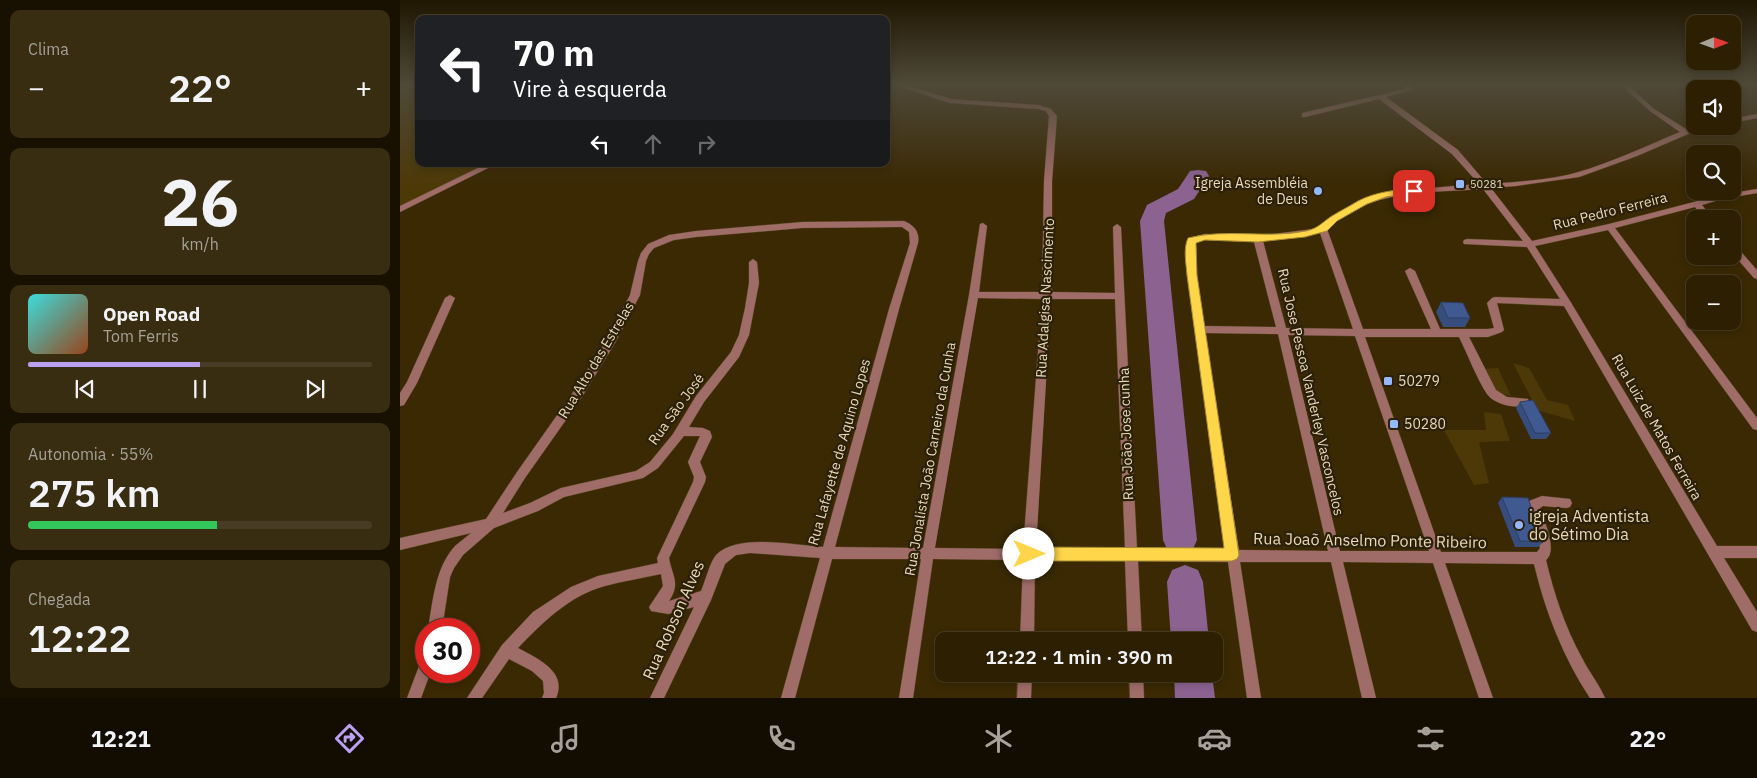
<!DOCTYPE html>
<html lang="pt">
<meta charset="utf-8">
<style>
body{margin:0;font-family:"IBM Plex Sans",sans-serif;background:#382c11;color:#f1f3f6;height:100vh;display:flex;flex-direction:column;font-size:19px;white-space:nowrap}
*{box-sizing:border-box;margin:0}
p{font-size:16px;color:#a6a299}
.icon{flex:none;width:28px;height:28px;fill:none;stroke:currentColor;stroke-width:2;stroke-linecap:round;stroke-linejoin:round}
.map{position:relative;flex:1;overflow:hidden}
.sheet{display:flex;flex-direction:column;gap:10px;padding:10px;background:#181101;width:400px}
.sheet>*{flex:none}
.banner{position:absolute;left:15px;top:15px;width:475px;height:152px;border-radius:10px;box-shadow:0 2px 8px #0003,0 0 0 1px #483d24;background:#202124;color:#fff;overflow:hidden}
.needle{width:32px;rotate:89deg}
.tools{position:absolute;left:1286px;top:15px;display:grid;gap:10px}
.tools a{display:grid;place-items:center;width:55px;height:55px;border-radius:10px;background:#2c1f02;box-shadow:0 2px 8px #0003,0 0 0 1px #483d24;font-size:25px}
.speed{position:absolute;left:15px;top:618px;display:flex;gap:10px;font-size:25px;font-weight:700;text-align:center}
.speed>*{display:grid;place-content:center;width:65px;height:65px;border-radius:50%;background:#2c1f02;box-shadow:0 2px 8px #0003,0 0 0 1px #483d24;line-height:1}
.speed .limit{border:8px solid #d22;background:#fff;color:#111}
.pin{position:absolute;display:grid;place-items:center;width:42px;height:42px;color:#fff;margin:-21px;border-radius:10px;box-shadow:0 2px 8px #0006}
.me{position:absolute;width:55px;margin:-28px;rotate:90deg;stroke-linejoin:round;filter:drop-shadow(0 0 4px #0008)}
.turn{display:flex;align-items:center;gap:18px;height:105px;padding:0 15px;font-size:22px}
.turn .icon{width:65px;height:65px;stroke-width:2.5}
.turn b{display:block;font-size:35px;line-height:42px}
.lanes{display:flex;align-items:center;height:48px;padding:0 15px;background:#0003;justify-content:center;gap:25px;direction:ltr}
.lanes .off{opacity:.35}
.big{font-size:38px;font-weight:600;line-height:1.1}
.sheet .widget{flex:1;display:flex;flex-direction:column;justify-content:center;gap:8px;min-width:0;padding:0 18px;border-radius:10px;background:#382c11}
.sheet .dial{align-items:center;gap:0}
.dial b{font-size:65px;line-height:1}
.song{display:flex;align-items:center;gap:15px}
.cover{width:60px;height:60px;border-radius:8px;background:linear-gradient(135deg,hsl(180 70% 55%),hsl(20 70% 35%))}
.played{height:5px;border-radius:2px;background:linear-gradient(90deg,#bca0f2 50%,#483d24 50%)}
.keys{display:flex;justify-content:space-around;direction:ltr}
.heat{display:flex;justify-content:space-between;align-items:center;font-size:28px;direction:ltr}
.charge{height:8px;border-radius:4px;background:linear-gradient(90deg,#34c759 55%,#483d24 0)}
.trip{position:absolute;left:535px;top:632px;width:288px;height:50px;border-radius:10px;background:#2c1f02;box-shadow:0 2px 8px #0003,0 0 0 1px #483d24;font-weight:600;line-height:50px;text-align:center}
.menu{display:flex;height:80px;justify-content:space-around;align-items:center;background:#120c01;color:#a6a299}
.menu .icon{width:35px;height:35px}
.menu .selected{color:#bca0f2}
.menu b{font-size:22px;color:#f1f3f6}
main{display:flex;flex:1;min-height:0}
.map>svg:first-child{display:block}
.green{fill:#4d3908}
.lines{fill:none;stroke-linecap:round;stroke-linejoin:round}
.river{fill:#8c6290;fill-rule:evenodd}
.street-casing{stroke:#564520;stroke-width:1}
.street{fill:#9f6c68;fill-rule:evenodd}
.wall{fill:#374d7d}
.building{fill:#405a91;stroke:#2d3f66}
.route{fill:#ffd54a;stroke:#a68a30}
.poi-dot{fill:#94b7fd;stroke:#2b210b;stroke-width:2}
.labels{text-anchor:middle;stroke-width:4.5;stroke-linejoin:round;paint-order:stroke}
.far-poi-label{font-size:11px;fill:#ead9b8;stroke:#2b210b;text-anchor:start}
.poi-label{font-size:14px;fill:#ead9b8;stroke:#2b210b;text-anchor:start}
.street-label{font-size:14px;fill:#ead9b8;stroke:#2b210b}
.near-poi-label{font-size:16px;fill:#ead9b8;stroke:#2b210b;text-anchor:start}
.near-street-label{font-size:16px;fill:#ead9b8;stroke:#2b210b}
</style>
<main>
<section class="sheet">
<div class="widget"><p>Clima</p>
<div class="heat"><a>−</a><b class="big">22°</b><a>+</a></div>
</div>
<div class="widget dial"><b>26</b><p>km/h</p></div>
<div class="widget">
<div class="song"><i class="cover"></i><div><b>Open Road</b><p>Tom Ferris</p></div></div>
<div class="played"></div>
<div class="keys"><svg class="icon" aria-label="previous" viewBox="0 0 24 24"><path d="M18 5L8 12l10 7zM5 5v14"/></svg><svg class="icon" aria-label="pause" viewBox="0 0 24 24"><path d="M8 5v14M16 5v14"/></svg><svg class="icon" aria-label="next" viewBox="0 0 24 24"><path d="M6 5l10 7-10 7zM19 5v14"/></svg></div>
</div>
<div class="widget"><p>Autonomia · 55%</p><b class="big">275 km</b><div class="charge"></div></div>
<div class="widget"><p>Chegada</p><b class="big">12:22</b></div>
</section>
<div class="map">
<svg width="1357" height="698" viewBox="0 0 1357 698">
<rect width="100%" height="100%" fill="#3a2903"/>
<path class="green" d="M0,85H19V164H85L0,207Z
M1113,363L1129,368L1147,400L1168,405L1175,421L1137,410Z
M1098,368L1111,396L1093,392L1082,369Z
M1084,412L1101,414L1110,441L1079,442L1089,483L1074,485L1044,430H1086Z"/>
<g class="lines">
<path class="river" d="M798,170L806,171L809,176L794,199L766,213L764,221L797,540L792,551L780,555L768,551L763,540L740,221L747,205L778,189L790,171Z
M785,565L798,570L803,582L809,641H771L767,582L772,570Z
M774,674H812L815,698H775Z"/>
<defs>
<path id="street" d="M495,85H506L551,99L639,105L651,109L657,116L652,181V292L715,293L713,227L717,224L721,227L737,549L826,550L787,275L786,248L789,238L805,234L858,236L913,229L920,227L930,217L961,200L993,191L1079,184L1052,154L979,99L905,117H902V113L1005,89V85H1011L1012,89L1009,91L986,97L1058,150L1087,184C1114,182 1150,180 1175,173C1211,163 1246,146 1280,132L1250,111L1221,85H1228L1254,109L1286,129L1298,126H1310L1288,134L1237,156L1179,177L1116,186L1091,188L1132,241L1209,224L1321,195L1357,189V193L1322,199L1302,205L1313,219H1304L1295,207L1215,228L1357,418V430L1353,429L1208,230L1135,246L1170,301L1317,546H1357V558H1324L1357,612V632L1352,630L1164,306L1097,303L1104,330L1102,332L1088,337H1069L1096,390L1107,397L1128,399L1129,402L1128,405C1116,409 1095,405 1087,394C1077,379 1067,353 1059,337H965L1041,552H1137L1140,548L1127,505L1129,501L1142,496L1170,499L1172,503L1170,507L1166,508L1143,506L1140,508C1144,521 1158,550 1146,560C1154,594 1165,627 1182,658C1189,672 1199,684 1205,698H1190C1163,657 1145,611 1134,564L1045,563L1093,698H1079L1033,563L943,562L976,698H962L931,562H840L861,698H847L828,562L738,561L742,641H728L725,561L635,560L634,641H620L623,560L533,559L513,698H499L521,559H432L395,698H381L420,558L350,553L336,555L325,564L311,600L264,698H250L294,607L268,614L251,611L249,607L263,586L261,574C243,578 223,581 205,586C170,595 142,623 118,648C136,658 168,671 156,698H142L144,693L143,681L132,671L109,659L82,698H67L102,645L133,612L171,587L198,576L258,563L257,558L293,482L294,477L288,462L300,436H284L258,468L243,478L164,497L138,511L94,528L63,555L54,568L50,577L42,629H28C33,601 35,568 55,546C60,542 66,537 71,533L0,550V538L86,519L117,472L172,394L206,341L230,295L238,261L241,253L248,244L269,235L296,231L402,222L504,221C514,225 520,232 518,243L499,309L435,547L523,548L569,295L580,224L583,223L587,226L579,292H642L644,181L649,116L646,111L638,109L550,103ZM1083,189L1123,241L1067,239L1064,240L1063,242L1064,244L1127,247L1160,299L1095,297L1092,298L1087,303L1094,328L1088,329H1040L1015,271L1010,268L1005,271L1031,329H963L927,229C968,189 1030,193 1083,189ZM502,227L509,232L510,243L489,309L423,547C394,545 337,533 316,555C310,562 305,582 301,591L269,601C281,583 272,576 269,558L305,482L306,477L300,462L312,437L310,431L303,428L289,427L304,402L339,357L349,335L359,283L357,262L353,259L349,262V283L345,308L339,335L331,352L296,396L273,434L250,462L236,471L161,488L130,503L103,513L125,478L180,400L215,343L240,295L246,261L249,254L254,248L274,240L296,237L402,228ZM920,233L953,329L886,328L863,241ZM805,240L854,242L876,327L804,326C801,303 791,263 796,242ZM578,298L642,299L623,549L535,548ZM651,299H715L725,549H636ZM805,333L878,334L928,551L839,550ZM888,335L955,336L1029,551H940Z
M1289,85H1296L1300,89H1295V90Z
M1357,114V118L1332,123V119Z
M86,164H96L0,212V206Z
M1332,244L1335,245L1357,270V279L1354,278L1332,253Z
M50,295L55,298L17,383L4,405L0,406V393L7,382L45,298Z
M26,659V671H31L21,698H7L21,661Z
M618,674H632L631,698H617Z
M729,674H743L744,698H730Z"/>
</defs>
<use href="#street" class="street-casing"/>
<use href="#street" class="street"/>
</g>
<path class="wall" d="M1041,302L1070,318L1065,327H1043L1036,312Z
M1120,402L1151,433L1146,439H1131L1116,408Z
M1102,497L1143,542L1138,547H1115L1098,503Z"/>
<path class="building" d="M1041,302L1063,303L1070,318H1048Z
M1133,400L1151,433H1135L1120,402Z
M1102,497L1128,498L1143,542L1120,541Z"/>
<linearGradient id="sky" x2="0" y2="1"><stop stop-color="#201702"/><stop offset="0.46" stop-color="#4f4939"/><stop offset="1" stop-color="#4f4939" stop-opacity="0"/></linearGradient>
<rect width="1357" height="183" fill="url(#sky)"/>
<path class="route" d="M1014,188L1018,191L1017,193L986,197L967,204L937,221L927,231L905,237L858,242L805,240L796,243L797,275L839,555L837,559L832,561H629L624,559L622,554L624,549L629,547L824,548L787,275C786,263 783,249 788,238C826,228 867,239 906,231C919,228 921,223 932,216C940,211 950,206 958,201C975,192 995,190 1014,188Z"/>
<g class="poi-dot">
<rect x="1055" y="179" width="10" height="10" rx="2.5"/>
<circle cx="918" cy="191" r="5"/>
<rect x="983" y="376" width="10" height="10" rx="2.5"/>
<rect x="989" y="419" width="10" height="10" rx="2.5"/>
<circle cx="1119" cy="525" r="5"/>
</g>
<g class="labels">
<g class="far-poi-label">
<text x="1070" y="188">50281</text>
</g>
<g class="poi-label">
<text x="908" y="188" text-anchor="end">Igreja Assembléia<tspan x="908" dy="16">de Deus</tspan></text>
<text x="998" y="386">50279</text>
<text x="1004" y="429">50280</text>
</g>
<g class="street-label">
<text transform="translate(1210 211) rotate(-14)" y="5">Rua Pedro Ferreira</text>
<text transform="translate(645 298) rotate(-87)" y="5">Rua Adalgisa Nascimento</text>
<text transform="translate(196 360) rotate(-59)" y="5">Rua Alto das Estrelas</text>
<text transform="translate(911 392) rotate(77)" y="5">Rua Jose Pessoa Vanderley Vasconcelos</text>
<text transform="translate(276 409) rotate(-54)" y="5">Rua São José</text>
<text transform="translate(1257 427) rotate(60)" y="5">Rua Luiz de Matos Ferreira</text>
<text transform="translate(726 434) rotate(-92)" y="5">Rua João Jose cunha</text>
<text transform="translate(439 452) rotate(-74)" y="5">Rua Lafayette de Aquino Lopes</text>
<text transform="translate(530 459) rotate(-80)" y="5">Rua Jonalista João Carneiro da Cunha</text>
</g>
<g class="near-poi-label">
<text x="1129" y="522">igreja Adventista<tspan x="1129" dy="18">do Sétimo Dia</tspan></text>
</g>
<g class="near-street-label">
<text transform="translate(970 540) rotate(1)" y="6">Rua Joaõ Anselmo Ponte Ribeiro</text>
<text transform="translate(273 620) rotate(-66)" y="6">Rua Robson Alves</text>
</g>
</g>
</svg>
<div class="tools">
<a><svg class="needle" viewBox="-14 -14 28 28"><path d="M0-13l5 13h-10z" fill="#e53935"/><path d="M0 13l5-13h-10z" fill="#a6a299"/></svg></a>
<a><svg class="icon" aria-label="sound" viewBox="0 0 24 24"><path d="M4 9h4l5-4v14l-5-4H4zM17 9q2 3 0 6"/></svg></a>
<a><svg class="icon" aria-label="search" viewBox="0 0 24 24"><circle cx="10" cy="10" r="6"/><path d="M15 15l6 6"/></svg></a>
<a>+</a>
<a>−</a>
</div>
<div class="speed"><div class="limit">30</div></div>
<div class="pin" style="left:1014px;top:191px;background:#d93025"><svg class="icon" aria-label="arrive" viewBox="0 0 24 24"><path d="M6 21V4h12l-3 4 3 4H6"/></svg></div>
<svg class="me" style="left:629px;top:554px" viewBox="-20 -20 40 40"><circle r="19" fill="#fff"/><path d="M0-13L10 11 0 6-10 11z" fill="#ffd54a"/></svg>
<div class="trip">12:22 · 1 min · 390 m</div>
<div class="banner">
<div class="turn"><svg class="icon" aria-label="left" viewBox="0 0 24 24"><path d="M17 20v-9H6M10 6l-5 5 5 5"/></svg><div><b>70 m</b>Vire à esquerda</div></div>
<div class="lanes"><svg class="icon" aria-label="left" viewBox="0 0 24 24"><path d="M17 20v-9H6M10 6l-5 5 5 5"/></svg><svg class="icon off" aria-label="ahead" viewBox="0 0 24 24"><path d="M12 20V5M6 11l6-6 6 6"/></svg><svg class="icon off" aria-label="right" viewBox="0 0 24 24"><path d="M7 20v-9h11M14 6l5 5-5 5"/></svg></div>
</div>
</div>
</main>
<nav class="menu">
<b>12:21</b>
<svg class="icon selected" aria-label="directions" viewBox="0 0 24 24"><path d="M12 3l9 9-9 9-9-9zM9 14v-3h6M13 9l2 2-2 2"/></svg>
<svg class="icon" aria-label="music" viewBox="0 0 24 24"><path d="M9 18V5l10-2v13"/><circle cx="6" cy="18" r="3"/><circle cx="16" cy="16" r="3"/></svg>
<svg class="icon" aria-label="phone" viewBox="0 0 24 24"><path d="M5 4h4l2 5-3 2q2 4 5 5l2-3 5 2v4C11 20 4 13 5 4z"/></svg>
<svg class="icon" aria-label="climate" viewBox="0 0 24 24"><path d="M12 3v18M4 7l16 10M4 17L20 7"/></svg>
<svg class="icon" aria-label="car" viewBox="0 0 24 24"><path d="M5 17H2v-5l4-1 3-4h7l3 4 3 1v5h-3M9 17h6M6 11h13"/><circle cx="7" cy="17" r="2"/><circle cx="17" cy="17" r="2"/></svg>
<svg class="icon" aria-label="filters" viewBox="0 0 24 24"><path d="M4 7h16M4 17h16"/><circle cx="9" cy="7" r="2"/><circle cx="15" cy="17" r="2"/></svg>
<b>22°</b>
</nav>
